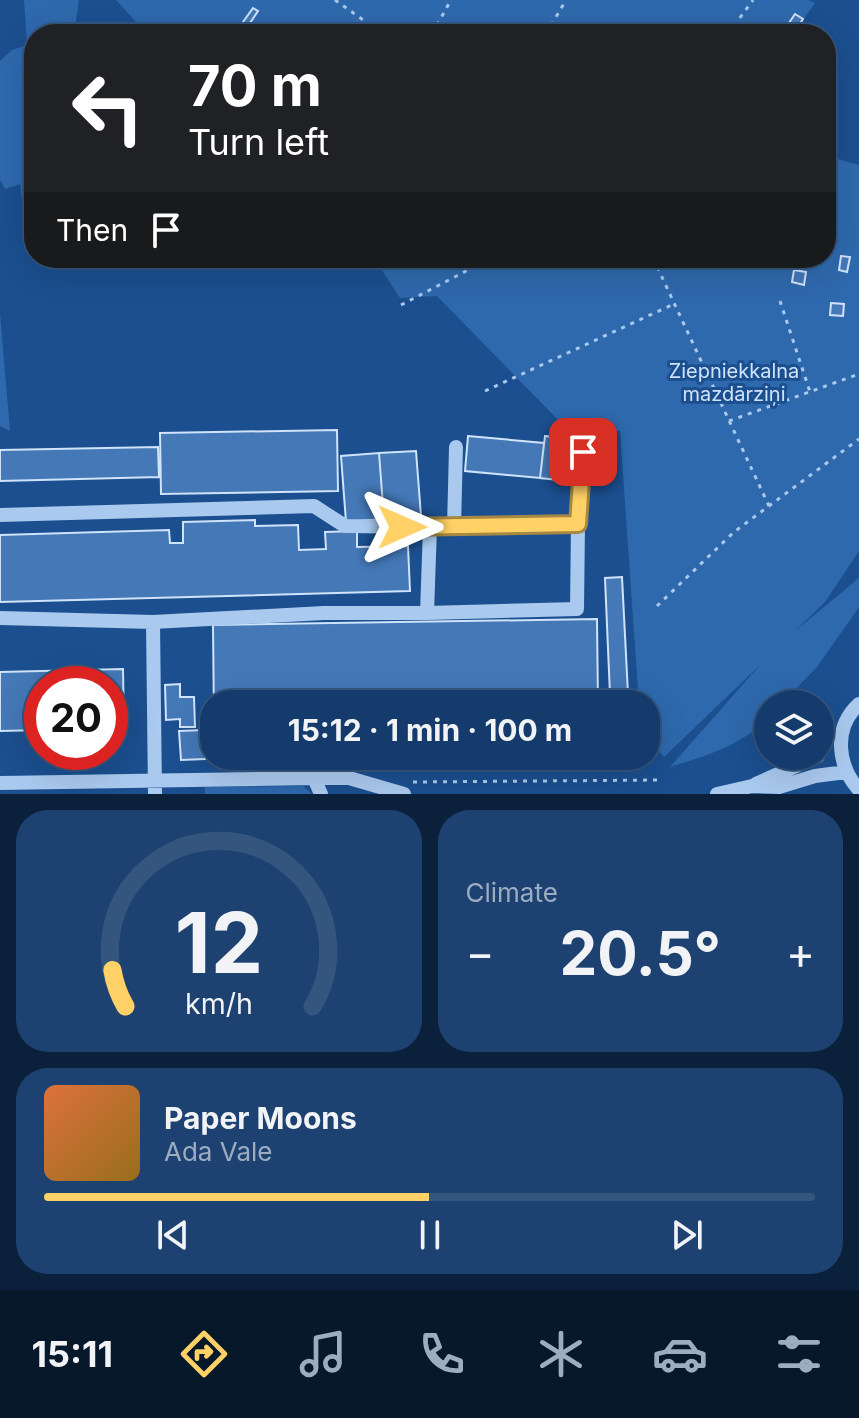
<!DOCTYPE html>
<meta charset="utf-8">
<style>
body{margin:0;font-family:Inter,sans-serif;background:#1d4271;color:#f1f3f6;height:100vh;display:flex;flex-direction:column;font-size:30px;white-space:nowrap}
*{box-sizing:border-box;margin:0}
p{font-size:26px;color:#9dadc1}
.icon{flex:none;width:44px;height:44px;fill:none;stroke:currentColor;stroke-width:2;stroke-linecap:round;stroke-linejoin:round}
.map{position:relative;height:794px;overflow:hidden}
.sheet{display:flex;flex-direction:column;gap:16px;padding:16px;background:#0b203b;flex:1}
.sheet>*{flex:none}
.top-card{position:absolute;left:24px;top:24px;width:812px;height:244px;border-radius:32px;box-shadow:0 8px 32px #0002,0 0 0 2px #33557e;background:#202124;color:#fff;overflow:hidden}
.controls{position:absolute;left:754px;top:690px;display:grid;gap:16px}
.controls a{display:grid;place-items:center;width:80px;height:80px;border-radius:50%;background:#143b6b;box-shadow:0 8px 32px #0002,0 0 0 2px #33557e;font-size:40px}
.speed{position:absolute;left:24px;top:666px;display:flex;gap:16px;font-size:40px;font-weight:700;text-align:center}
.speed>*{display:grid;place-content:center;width:104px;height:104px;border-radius:50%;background:#143b6b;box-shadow:0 8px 32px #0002,0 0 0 2px #33557e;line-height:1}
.speed .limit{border:12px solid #d22;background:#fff;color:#111}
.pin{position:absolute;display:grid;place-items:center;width:68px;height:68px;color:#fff;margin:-34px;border-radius:16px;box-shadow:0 4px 12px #0006}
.me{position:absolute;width:88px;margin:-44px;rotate:90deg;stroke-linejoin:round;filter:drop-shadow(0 0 6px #0008)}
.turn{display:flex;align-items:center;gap:28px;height:168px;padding:0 32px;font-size:36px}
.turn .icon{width:104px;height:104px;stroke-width:2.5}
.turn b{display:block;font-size:56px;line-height:68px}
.then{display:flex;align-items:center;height:76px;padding:0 32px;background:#0003;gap:16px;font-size:30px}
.big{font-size:60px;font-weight:700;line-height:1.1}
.sheet .card{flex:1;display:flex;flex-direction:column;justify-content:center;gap:12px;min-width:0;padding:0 28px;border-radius:32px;background:#1d4271}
.sheet .dial{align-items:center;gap:0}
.dial svg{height:208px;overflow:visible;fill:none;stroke:#33557e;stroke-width:7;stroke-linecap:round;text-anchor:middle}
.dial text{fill:#f1f3f6;stroke:none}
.song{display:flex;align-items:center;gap:24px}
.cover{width:96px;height:96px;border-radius:12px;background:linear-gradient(135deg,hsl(20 70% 55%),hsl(40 70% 35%))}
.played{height:8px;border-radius:4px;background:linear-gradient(90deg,#ffd166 50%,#33557e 50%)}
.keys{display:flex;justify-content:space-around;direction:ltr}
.heat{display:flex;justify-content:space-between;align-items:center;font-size:44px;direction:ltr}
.sheet .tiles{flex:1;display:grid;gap:16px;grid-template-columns:1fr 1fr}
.card:last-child{grid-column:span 2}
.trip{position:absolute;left:200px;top:690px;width:460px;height:80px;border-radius:32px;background:#143b6b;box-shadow:0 8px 32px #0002,0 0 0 2px #33557e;font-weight:700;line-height:80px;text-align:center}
.menu{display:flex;height:128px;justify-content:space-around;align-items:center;background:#08182b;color:#9dadc1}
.menu .icon{width:56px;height:56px}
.menu .on{color:#ffd166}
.menu b{font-size:36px;color:#f1f3f6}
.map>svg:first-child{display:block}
.green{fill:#2e69ad}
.building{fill:#4478b7;stroke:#cfe3fa;stroke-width:2}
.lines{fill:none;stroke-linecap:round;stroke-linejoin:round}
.path{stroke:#a9c9ee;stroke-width:3;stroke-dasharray:4 6;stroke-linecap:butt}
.minor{stroke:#a9c9ee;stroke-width:14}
.route-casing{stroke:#a68842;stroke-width:20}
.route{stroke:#ffd166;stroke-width:14}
.labels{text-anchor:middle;stroke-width:6;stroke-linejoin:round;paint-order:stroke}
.park-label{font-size:20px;fill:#cfe3fa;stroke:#1b4f8f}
</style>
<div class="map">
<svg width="859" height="794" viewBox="0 0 859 794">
<rect width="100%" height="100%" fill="#1b4f8f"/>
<path class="green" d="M24,0H79L74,34H34V216H24L20,184L5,189L0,180V61L12,50L27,45Z
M116,0H808L815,3L793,34H147Z
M826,147L827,156L859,165V551L825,602L795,631L859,578V607L817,667L781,704H768V718C741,746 705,756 670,767L760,665L664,757L646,735V704H639L620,431L564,426L437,296L400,298L374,258H826Z
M0,313L10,431L0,426Z
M303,786L312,794H205V787Z"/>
<path class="building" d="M253,8L258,11L248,26L243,22Z
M795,14L803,19L795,31L787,26Z
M841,256L850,257L847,272L839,270Z
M794,270L806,272L804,285L792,282Z
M831,303L844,304L843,316L830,315Z
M337,430L338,491L161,494L160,433Z
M468,436L544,443L540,478L465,471Z
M545,436L573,439L568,481L540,478Z
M158,447L159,477L0,481V450Z
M416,451L421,516L384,519L379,453Z
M379,453L384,519L346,522L341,456Z
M255,520V526L298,525L299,550L326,549L325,532L357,531V547L408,546L410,591L0,602V535L169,530L170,543H183V522Z
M622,577L628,694L610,695L605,578Z
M597,619L598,704H214V723L213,625Z
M123,669L124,728H110V684H42V730L0,731V672Z
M180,684V697H194L195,727H180V719L166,720L165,685Z
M204,730L205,759L181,760L179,731Z"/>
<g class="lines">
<path class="path" d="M335,0L383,34
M432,34L451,0
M546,34L566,0
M728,34L753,0
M653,258L769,506
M780,301L810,392
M401,305L491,258
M485,391L674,304
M729,421L859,374
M657,606L734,532L859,439
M413,782L661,780"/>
<path class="minor" d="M0,515L314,506L345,526L430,527L427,613H324L153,622L0,618
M578,524L583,452
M454,527L456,447
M427,613L577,609L578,524L430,527
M153,622L155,794
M859,704C833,728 837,765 859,790
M314,778H349L404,794
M0,783L314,778L321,794
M756,784L818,756
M717,794L752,786L779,787L815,776L846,772"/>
</g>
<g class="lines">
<defs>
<path id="route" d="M402,527L578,524L583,452"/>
</defs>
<use href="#route" class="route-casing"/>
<use href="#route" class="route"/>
</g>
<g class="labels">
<g class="park-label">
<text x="734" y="378">Ziepniekkalna<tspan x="734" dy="23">mazdārziņi</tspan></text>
</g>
</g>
</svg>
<div class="controls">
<a><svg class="icon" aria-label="layers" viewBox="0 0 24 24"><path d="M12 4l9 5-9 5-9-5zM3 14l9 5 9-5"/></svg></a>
</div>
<div class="speed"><div class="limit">20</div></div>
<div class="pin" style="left:583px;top:452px;background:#d93025"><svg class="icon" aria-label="arrive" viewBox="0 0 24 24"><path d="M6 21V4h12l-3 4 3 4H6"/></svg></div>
<svg class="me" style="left:402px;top:527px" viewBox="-20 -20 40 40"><path d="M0-17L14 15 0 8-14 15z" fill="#ffd166" stroke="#fff" stroke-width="4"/></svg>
<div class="trip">15:12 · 1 min · 100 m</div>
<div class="top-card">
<div class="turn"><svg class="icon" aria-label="left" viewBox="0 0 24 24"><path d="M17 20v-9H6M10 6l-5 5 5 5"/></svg><div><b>70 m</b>Turn left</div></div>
<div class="then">Then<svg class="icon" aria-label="arrive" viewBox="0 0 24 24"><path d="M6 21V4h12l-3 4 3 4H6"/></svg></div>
</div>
</div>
<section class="sheet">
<div class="tiles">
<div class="card dial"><svg viewBox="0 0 100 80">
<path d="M14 69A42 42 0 1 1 86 69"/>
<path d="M14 69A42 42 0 0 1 9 55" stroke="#ffd166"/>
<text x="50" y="56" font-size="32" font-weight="700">12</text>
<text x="50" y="72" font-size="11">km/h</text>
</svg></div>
<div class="card"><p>Climate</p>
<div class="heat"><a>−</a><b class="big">20.5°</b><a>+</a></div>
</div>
<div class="card">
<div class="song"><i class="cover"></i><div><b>Paper Moons</b><p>Ada Vale</p></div></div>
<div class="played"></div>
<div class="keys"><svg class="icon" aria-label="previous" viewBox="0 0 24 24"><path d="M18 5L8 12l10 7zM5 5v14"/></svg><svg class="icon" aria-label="pause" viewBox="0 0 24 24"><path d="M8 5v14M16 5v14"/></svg><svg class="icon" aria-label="next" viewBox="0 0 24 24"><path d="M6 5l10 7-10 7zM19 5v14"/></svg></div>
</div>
</div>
</section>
<nav class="menu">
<b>15:11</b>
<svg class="icon on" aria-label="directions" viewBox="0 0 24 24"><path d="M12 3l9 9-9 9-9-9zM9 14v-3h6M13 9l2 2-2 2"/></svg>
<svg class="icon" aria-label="music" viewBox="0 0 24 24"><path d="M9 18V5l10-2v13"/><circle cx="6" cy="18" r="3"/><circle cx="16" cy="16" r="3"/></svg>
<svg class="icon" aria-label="phone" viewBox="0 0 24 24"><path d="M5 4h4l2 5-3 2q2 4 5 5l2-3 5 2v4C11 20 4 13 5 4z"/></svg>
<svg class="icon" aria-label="climate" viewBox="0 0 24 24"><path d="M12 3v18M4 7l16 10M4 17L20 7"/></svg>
<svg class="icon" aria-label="car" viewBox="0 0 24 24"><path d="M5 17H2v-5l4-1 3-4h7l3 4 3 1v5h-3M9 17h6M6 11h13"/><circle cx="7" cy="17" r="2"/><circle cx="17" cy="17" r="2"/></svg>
<svg class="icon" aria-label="filters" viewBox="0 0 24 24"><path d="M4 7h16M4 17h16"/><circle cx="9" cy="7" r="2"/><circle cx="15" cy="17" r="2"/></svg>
</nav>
